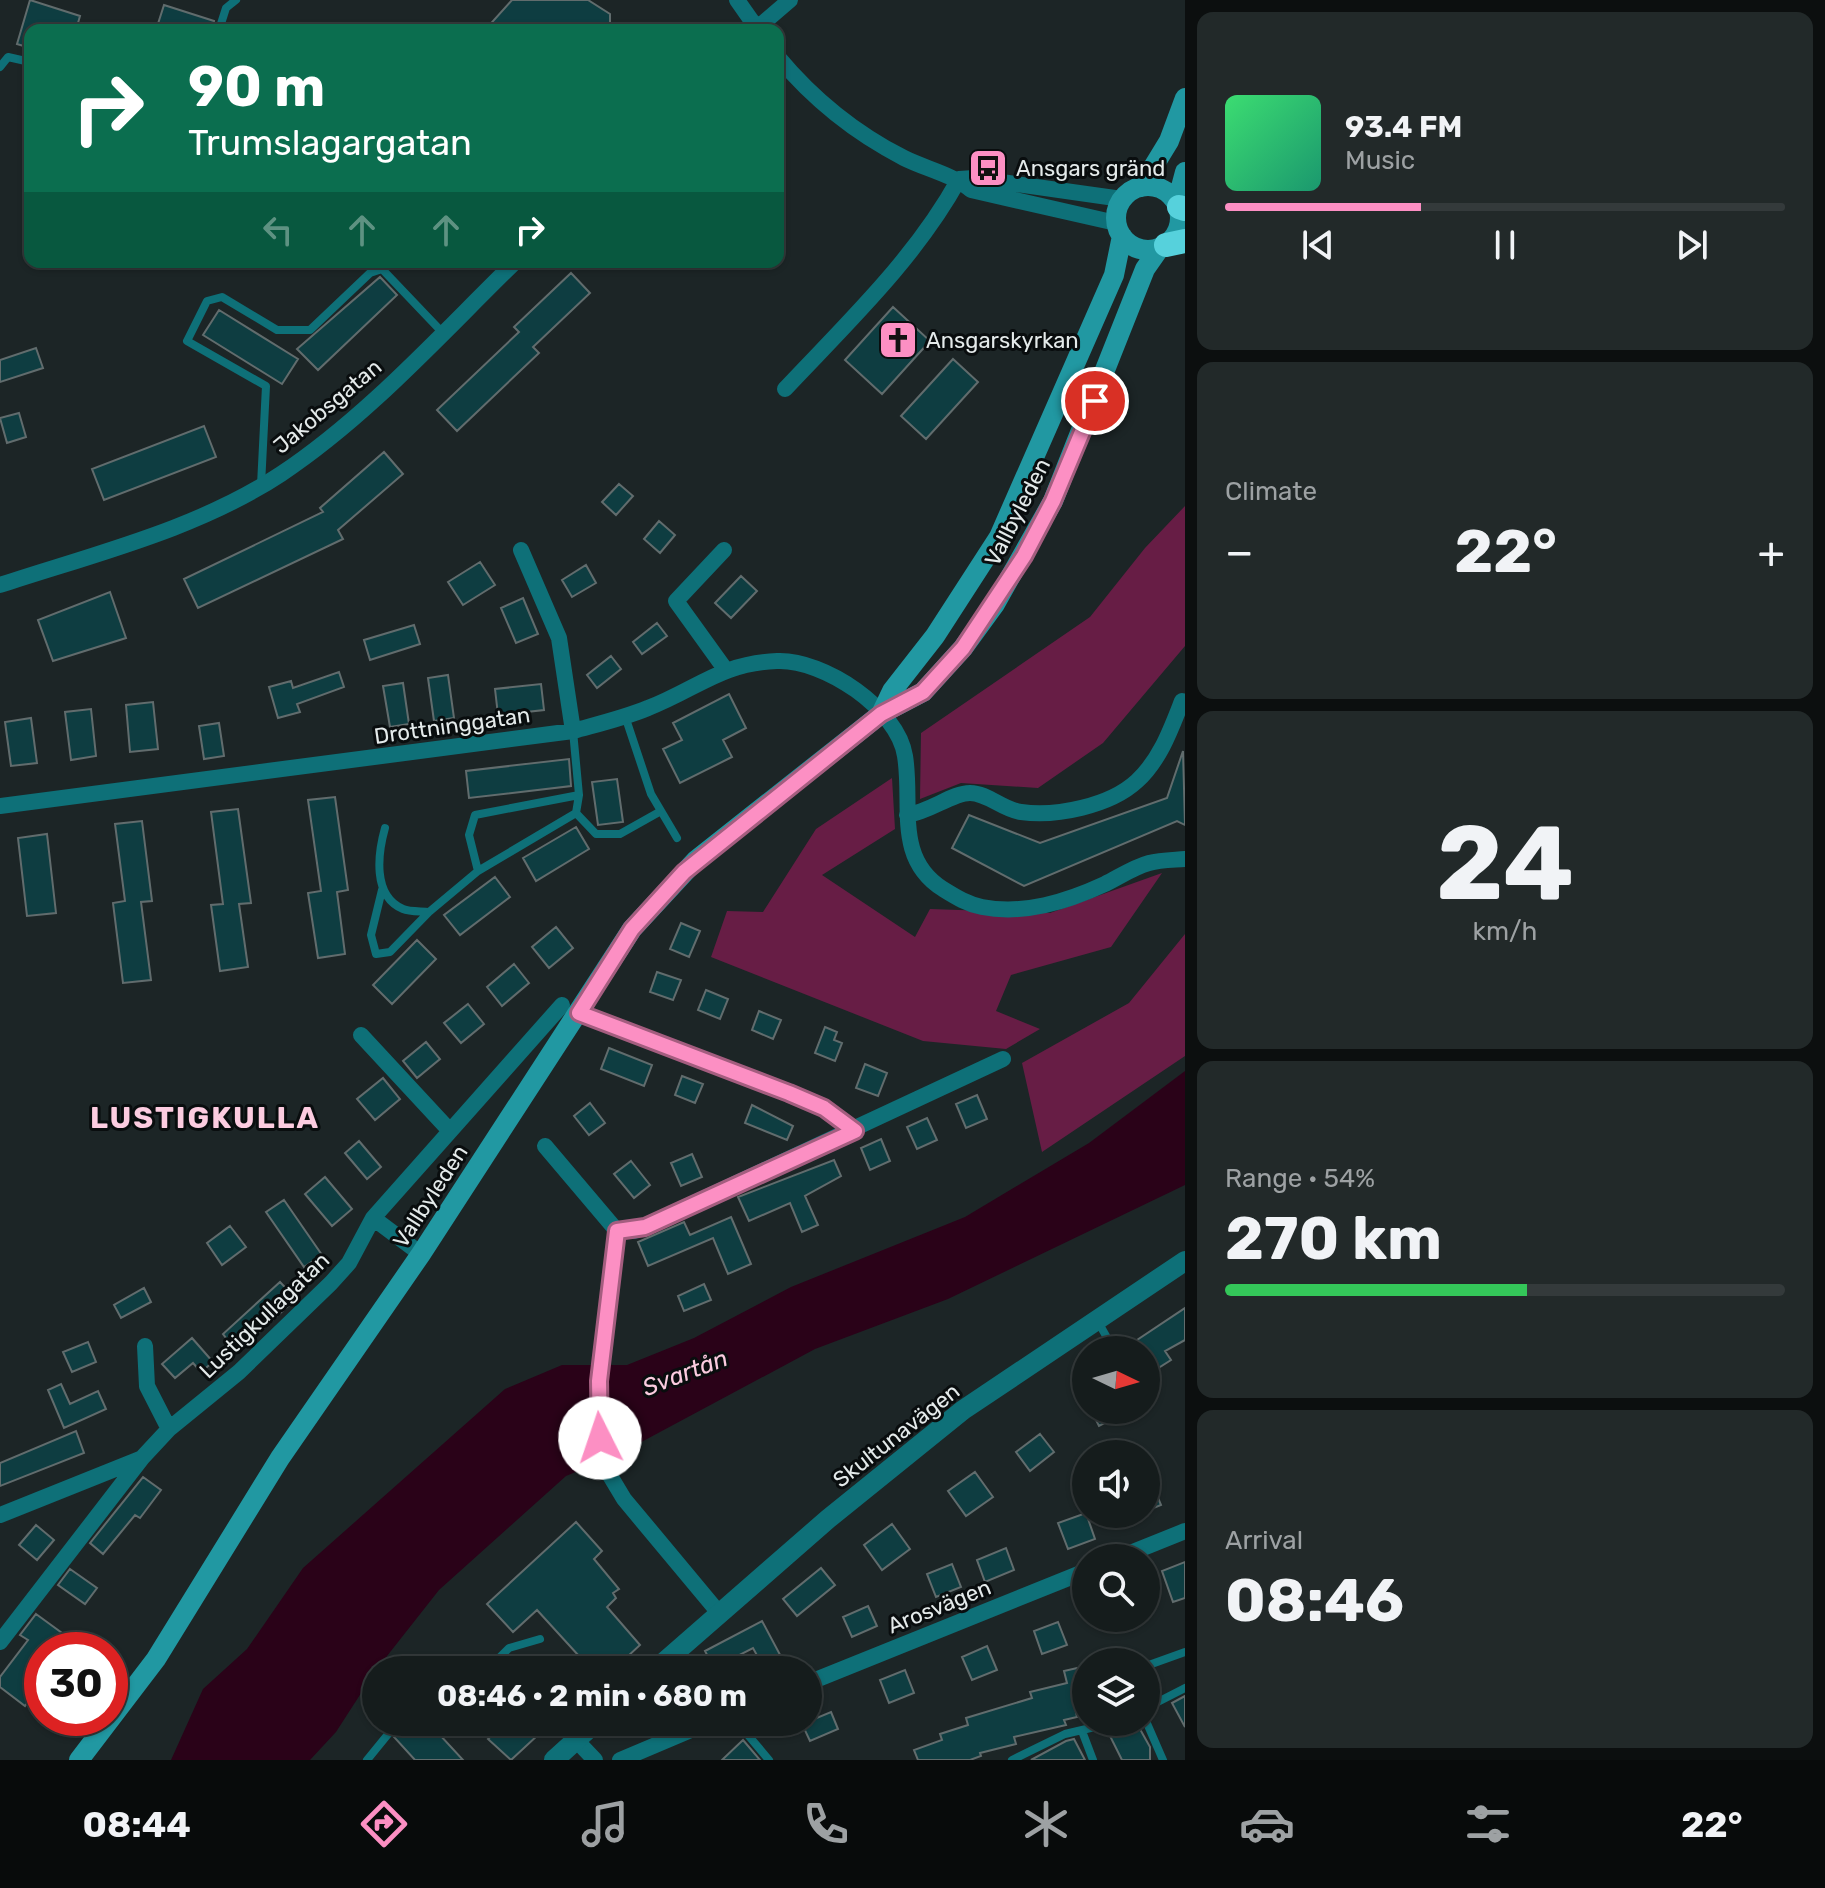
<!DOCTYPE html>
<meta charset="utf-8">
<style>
body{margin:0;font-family:Rubik,sans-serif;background:#222929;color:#f1f3f6;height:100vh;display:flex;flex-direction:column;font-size:30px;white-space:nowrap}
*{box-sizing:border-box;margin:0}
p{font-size:26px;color:#9da1a3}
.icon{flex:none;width:44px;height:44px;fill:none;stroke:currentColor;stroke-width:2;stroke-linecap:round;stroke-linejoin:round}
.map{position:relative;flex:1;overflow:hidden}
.details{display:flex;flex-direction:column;gap:12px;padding:12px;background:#0c0f0f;width:640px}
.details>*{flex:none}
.top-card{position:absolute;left:24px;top:24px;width:760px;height:244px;border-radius:16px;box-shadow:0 2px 6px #0004,0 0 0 2px #343a3b;background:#0b6e4f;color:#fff;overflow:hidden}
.needle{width:52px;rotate:95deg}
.controls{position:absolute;left:1072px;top:1336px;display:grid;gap:16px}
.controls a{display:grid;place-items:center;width:88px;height:88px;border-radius:50%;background:#151c1c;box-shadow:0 2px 6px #0004,0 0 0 2px #343a3b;font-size:40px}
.speed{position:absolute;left:24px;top:1632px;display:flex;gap:16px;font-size:40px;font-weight:700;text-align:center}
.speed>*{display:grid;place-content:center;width:104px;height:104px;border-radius:50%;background:#151c1c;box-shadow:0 2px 6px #0004,0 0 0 2px #343a3b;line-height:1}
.speed .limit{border:12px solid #d22;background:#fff;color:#111}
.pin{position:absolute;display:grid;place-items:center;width:68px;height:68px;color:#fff;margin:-34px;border:4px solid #fff;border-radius:50%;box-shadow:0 2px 8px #0007}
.me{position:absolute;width:88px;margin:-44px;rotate:356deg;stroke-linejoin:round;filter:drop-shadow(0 0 6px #0008)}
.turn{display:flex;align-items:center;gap:28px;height:168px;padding:0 32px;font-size:36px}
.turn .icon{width:104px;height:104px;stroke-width:2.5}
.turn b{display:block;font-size:56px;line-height:68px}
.lanes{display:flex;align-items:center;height:76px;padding:0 32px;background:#0003;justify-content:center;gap:40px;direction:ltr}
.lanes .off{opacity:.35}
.big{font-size:60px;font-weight:700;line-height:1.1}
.details .tile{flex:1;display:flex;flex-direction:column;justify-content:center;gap:12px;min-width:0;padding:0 28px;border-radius:16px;background:#222929}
.details .dial{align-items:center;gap:0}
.dial b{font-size:104px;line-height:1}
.song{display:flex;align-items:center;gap:24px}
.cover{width:96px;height:96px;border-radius:12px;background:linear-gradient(135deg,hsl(140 70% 55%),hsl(160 70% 35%))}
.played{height:8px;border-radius:4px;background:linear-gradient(90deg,#fc8fc3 35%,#343a3b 35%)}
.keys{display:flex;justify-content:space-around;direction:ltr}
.heat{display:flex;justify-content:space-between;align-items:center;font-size:44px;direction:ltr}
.charge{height:12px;border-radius:6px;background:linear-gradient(90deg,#34c759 54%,#343a3b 0)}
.trip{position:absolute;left:362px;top:1656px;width:460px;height:80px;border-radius:40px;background:#151c1c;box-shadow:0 2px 6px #0004,0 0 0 2px #343a3b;font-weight:700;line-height:80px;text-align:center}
.menu{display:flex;height:128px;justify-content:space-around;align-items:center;background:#080b0b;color:#9da1a3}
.menu .icon{width:56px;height:56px}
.menu .selected{color:#fc8fc3}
.menu b{font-size:36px;color:#f1f3f6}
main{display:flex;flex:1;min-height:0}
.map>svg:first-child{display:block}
.green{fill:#671d45}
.water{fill:#2a0218}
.building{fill:#0e3d41;stroke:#616c6d;stroke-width:2}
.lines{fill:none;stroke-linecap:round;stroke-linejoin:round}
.service{stroke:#0e7078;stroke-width:8}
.minor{stroke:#0e7078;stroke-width:16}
.tertiary{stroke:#0e7078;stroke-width:20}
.secondary{stroke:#2198a2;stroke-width:20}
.motorway{stroke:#56d1dc;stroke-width:24}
.route-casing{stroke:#a45d7f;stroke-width:20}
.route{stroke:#fc8fc3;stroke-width:14}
.labels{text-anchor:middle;stroke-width:6;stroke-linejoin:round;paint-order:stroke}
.poi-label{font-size:22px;fill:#e4eaea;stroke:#090d0e;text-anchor:start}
.street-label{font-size:22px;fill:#e4eaea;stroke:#090d0e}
.water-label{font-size:24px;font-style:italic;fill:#fbcbdf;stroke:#090d0e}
.district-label{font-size:30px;font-weight:bold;letter-spacing:2px;fill:#fccce0;stroke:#090d0e}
</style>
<main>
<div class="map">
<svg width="1185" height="1760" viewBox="0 0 1185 1760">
<rect width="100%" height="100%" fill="#1c2526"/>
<path class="green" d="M1185,506V646L1103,743L1038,788L961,783L920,799L921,733L1090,617L1145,548Z
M892,778L895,829L822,875L915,937L930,909L1050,913L1162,873L1111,947L1011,975L996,1011L1040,1029L1006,1049L923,1041L711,957L727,911L763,912L816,829Z
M1185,934V1056L1042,1152L1022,1063L1129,1003Z"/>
<path class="water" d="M1185,1071V1185L948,1299L815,1349L619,1454L566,1476L439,1590L376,1670L336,1732L310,1760H171L203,1689L247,1649L303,1568L505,1389L562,1365H627L694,1338L791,1287L965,1217L1089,1143Z"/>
<path class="building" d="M30,0L80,16L76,30H30V48L17,44Z
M512,0H588L610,14V30H485Z
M164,5L214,21L212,30H156Z
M571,273L590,293L533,347L539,353L457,431L437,410L519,332L514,327Z
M380,277L397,295L318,370L297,349Z
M893,307L930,341L882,394L845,360Z
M219,310L298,359L282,384L203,335Z
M36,348L43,368L0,382V360Z
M953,359L978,382L926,439L901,416Z
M19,413L26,437L7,443L0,418Z
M204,426L216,457L104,500L92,469Z
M384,452L403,474L338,530L343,539L198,608L184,579L323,512L320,508Z
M619,484L633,496L616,515L602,502Z
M659,521L675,535L660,553L644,539Z
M480,562L495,585L463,605L448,582Z
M586,565L596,583L572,597L562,580Z
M741,576L757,591L731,618L715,603Z
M110,592L126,638L53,661L38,620Z
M523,598L538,634L516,643L501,608Z
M657,623L667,636L642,654L633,642Z
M414,625L420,644L370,660L364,640Z
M611,656L621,669L597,688L587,675Z
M339,672L344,687L297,704L300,712L278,718L269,687L291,681L293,688Z
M448,675L454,718L434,721L428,678Z
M403,683L409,724L390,727L383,686Z
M541,684L544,710L498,715L495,689Z
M729,694L746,728L723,740L732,757L680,783L663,749L682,740L673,723Z
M153,702L158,749L130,752L126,705Z
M91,709L96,756L71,760L65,712Z
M31,718L37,763L11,766L5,722Z
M219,723L224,756L204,759L199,726Z
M1183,751L1185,825L1177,821L1024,886L952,848L969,815L1040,843L1167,798Z
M569,759L571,786L469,798L466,771Z
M617,779L623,822L598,825L592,782Z
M335,797L348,890L337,892L345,954L318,958L308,893L321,891L308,800Z
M238,809L251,903L239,904L248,967L220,971L211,905L223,904L211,812Z
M142,821L152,901L141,902L151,980L123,983L113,903L125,901L115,824Z
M576,827L589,849L536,881L523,858Z
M47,834L56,913L27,916L18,838Z
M495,877L510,897L460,935L444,915Z
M681,923L700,931L689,957L670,949Z
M556,927L573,948L549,968L532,947Z
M417,940L436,959L392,1004L373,985Z
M514,964L529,983L502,1006L487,987Z
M657,972L681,980L673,1000L650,992Z
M706,990L728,999L720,1019L698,1010Z
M468,1004L484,1024L461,1043L444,1023Z
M759,1011L781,1020L773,1039L752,1030Z
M825,1027L837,1032L834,1040L842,1043L835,1061L815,1053Z
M426,1042L440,1059L417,1078L403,1061Z
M609,1048L652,1065L644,1086L601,1069Z
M865,1064L887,1073L878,1096L856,1088Z
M682,1076L703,1084L695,1103L675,1095Z
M383,1078L400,1099L375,1120L357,1099Z
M977,1095L987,1119L966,1128L956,1104Z
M590,1103L605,1123L589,1135L574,1116Z
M752,1105L793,1126L787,1140L745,1123Z
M927,1118L937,1140L917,1149L907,1127Z
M881,1139L890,1161L870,1170L861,1148Z
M359,1141L381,1167L367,1179L345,1153Z
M692,1154L702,1177L681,1186L671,1163Z
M834,1160L841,1176L805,1196L818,1225L802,1232L790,1203L749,1221L738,1197Z
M631,1161L650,1185L634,1198L614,1174Z
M325,1177L352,1209L332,1226L305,1194Z
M284,1200L322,1255L304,1267L266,1212Z
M731,1217L751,1264L728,1274L713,1238L648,1266L638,1242L684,1222L690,1235Z
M230,1226L246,1247L222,1265L207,1243Z
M280,1282L296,1299L237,1352L223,1334Z
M704,1284L711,1300L684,1311L678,1296Z
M144,1288L151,1302L121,1318L114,1305Z
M1185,1308V1340L1165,1351L1171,1360L1152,1372L1146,1362V1350H1139L1134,1342Z
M192,1338L213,1362L201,1372L193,1363L175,1378L162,1364Z
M88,1342L96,1362L72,1372L63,1352Z
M61,1384L70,1404L98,1391L106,1409L64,1428L48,1390Z
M1091,1410H1130L1099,1426Z
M76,1431L84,1453L0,1486V1463Z
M1040,1434L1054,1452L1030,1471L1016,1452Z
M1146,1469L1161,1505L1146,1511Z
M975,1472L993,1497L966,1516L948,1491Z
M143,1477L161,1490L140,1518L135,1515L103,1554L90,1543Z
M1086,1513L1095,1539L1068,1549L1058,1523Z
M576,1522L602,1551L594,1559L619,1589L613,1593L616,1598L607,1607L640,1645L613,1670H564L579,1656L537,1610L513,1632L487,1604Z
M892,1524L910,1549L882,1570L864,1545Z
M36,1525L54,1540L37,1560L19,1545Z
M1006,1548L1014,1570L985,1582L977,1560Z
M1185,1562V1598L1173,1602L1162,1571Z
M952,1564L961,1587L936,1597L927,1574Z
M821,1568L835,1585L797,1616L783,1599Z
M70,1569L97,1588L85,1604L58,1585Z
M868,1606L877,1626L852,1637L843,1617Z
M36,1614L62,1633L49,1650H42V1683L25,1706L0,1687V1677L28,1640L20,1635Z
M762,1621L786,1666L765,1670L753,1648L714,1668L705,1651Z
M1058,1622L1067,1645L1042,1654L1034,1631Z
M987,1646L997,1670L972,1680L962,1657Z
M1086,1666V1704L1075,1707L1077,1717L1064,1720L1066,1725L1014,1737L1016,1744L980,1753L981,1756L970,1760H918L914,1750L942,1740L940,1734L968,1725L966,1718L1032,1698L1030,1692L1067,1683L1064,1671Z
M905,1670L914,1693L889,1703L880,1680Z
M1185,1696V1727L1172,1703Z
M831,1712L838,1729L810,1741L802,1724Z
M405,1722H428L463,1760H415L394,1737Z
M506,1722H552L511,1760L488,1739Z
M1132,1722H1136L1150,1747V1760H1122L1109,1734Z
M1074,1739L1085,1760H1031L1066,1741Z
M743,1740L760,1760H722Z"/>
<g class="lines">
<path class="service" d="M219,30L226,8L236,0
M0,67L8,57L30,62
M261,485L266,386L187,341L207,301L222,297L277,330H310L370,273L382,269L442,332
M625,716L651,794L677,838
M573,731L579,795L475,815L469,835L478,871L576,813L579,795
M576,813L596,834H620L661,811
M385,828C378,853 372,896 403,909C410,912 422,911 429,912L478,871
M382,890L371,935L376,954L390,952L429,912
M1097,1320L1114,1350
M1146,1666L1185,1652
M487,1670L509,1648L540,1639
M1146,1708L1185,1688
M1146,1721L1163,1760
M737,1722L769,1760
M1082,1731L1093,1760
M367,1760L398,1722
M1012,1760L1065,1734L1116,1722"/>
<path class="minor" d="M737,0L758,30
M755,30L790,0
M778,57C813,99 855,133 904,158C926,169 952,174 971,190L1116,223
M959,179L974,178L1122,199
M785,389C847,323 915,259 959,179
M521,550L559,638L573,731
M724,550L676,601L725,669
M0,585C94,554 198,529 281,474C368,416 441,334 515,262
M0,806L573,731C598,724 624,718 648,708C697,689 721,663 777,661C824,659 898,709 905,756C913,805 894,858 943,889C956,897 967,904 982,907C1024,915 1066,902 1105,884C1119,877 1134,867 1149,863C1160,860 1173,860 1185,859
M907,815C930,812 952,793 970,793C988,793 1003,810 1021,812C1056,817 1110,806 1137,781C1160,760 1171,729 1182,701
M579,1013L789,1093L824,1108L855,1131
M361,1035L450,1131
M545,1146L617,1231H634L1003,1059
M373,1218L421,1254
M617,1231L597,1402L603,1455L609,1474L624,1499L719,1613
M145,1346L147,1386L169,1429
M0,1515L140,1459
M1118,1558L1185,1531
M0,1642L142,1458L169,1429L239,1372L331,1283L349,1263L373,1218L562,1005
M808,1683L1086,1571
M576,1740L595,1760
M620,1760L710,1722"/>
<path class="tertiary" d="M655,1670L828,1519L963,1410L1185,1261
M554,1760L596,1722"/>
<path class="secondary" d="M1116 218a32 32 0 1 1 64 0a32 32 0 1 1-64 0Z
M1141,187L1169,141L1185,98
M1177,202L1185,172
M881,714L892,691L935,636L999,537L1114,275L1122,236
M79,1760L156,1659L280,1458L421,1254L632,929L696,860L881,714L923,692L963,648L995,604L1053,501L1145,269L1159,249"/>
<path class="motorway" d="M1179,207L1185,209
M1166,245L1185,241"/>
</g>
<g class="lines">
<defs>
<path id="route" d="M600,1438L599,1381L617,1231L645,1227L855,1131L824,1108L789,1093L579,1013L632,929L684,872L881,714L923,692L963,648L1024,556L1053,501L1095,401"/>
</defs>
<use href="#route" class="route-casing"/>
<use href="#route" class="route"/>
</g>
<defs>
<symbol id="bus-square" viewBox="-11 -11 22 22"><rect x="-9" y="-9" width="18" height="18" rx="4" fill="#fc8fc3" stroke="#090d0e"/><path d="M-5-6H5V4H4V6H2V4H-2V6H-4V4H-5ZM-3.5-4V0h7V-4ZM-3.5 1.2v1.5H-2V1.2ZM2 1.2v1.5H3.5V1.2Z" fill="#111"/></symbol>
<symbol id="church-square" viewBox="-11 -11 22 22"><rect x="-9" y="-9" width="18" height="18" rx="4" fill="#fc8fc3" stroke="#090d0e"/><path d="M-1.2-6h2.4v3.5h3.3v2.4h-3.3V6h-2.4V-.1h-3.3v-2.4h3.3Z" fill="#111"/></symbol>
</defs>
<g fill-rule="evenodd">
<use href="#bus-square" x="966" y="146" width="44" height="44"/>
<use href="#church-square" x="876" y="318" width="44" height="44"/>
</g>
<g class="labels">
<g class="poi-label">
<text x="1016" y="176">Ansgars gränd</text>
<text x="926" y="348">Ansgarskyrkan</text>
</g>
<g class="street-label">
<text transform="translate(327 406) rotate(-40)" y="8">Jakobsgatan</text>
<text transform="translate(1017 512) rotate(-63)" y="8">Vallbyleden</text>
<text transform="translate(452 725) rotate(-8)" y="8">Drottninggatan</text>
<text transform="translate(430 1196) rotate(-57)" y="8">Vallbyleden</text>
<text transform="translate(264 1315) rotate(-44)" y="8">Lustigkullagatan</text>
<text transform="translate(896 1435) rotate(-38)" y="8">Skultunavägen</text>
<text transform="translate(939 1606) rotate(-22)" y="8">Arosvägen</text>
</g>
<g class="water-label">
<text transform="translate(685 1373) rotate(-21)" y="8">Svartån</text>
</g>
<g class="district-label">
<text x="205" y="1128">LUSTIGKULLA</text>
</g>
</g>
</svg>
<div class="controls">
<a><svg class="needle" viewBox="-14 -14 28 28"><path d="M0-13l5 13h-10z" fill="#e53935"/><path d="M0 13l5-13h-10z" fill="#9da1a3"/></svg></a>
<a><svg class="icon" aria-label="sound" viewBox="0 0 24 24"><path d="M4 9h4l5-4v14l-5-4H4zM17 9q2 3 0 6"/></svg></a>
<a><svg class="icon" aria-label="search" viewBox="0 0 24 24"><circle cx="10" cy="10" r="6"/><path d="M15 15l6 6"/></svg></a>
<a><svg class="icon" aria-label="layers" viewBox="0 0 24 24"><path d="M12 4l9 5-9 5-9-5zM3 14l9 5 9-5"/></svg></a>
</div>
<div class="speed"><div class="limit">30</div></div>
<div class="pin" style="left:1095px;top:401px;background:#d93025"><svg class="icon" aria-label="arrive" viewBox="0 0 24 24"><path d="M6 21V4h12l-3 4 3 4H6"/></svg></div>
<svg class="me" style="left:600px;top:1438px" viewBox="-20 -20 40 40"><circle r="19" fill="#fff"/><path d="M0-13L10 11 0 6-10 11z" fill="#fc8fc3"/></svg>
<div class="trip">08:46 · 2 min · 680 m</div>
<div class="top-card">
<div class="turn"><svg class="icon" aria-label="right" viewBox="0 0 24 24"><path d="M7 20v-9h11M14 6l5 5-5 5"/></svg><div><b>90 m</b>Trumslagargatan</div></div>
<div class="lanes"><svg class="icon off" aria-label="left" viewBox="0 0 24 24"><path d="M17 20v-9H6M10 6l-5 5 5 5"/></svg><svg class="icon off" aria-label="ahead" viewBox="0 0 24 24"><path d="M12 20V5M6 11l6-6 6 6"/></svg><svg class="icon off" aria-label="ahead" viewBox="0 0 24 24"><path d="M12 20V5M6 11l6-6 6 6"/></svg><svg class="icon" aria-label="right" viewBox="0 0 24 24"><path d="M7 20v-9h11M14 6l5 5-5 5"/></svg></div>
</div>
</div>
<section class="details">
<div class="tile">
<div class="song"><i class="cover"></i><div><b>93.4 FM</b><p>Music</p></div></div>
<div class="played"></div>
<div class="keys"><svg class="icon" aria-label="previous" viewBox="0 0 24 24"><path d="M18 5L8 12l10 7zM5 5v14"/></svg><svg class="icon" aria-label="pause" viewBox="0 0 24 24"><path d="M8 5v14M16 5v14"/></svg><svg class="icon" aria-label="next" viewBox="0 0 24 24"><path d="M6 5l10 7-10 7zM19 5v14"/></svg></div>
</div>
<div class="tile"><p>Climate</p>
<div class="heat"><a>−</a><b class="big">22°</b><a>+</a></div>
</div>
<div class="tile dial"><b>24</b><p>km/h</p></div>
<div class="tile"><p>Range · 54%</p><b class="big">270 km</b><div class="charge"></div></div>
<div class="tile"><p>Arrival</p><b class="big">08:46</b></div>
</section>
</main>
<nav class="menu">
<b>08:44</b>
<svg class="icon selected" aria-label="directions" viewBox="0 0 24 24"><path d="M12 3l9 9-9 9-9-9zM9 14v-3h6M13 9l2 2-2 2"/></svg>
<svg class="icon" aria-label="music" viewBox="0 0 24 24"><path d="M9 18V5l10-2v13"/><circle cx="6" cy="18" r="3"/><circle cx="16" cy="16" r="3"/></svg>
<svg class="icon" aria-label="phone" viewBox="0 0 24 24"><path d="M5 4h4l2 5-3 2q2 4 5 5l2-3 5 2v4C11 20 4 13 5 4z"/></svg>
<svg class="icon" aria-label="climate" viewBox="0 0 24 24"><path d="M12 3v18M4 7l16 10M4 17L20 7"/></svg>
<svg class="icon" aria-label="car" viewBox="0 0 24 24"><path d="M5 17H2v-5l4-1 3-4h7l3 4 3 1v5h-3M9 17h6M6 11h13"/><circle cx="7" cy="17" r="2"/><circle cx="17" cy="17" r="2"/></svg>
<svg class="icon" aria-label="filters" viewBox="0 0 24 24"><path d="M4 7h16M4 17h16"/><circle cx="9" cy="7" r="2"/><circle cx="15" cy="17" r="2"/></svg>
<b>22°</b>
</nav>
